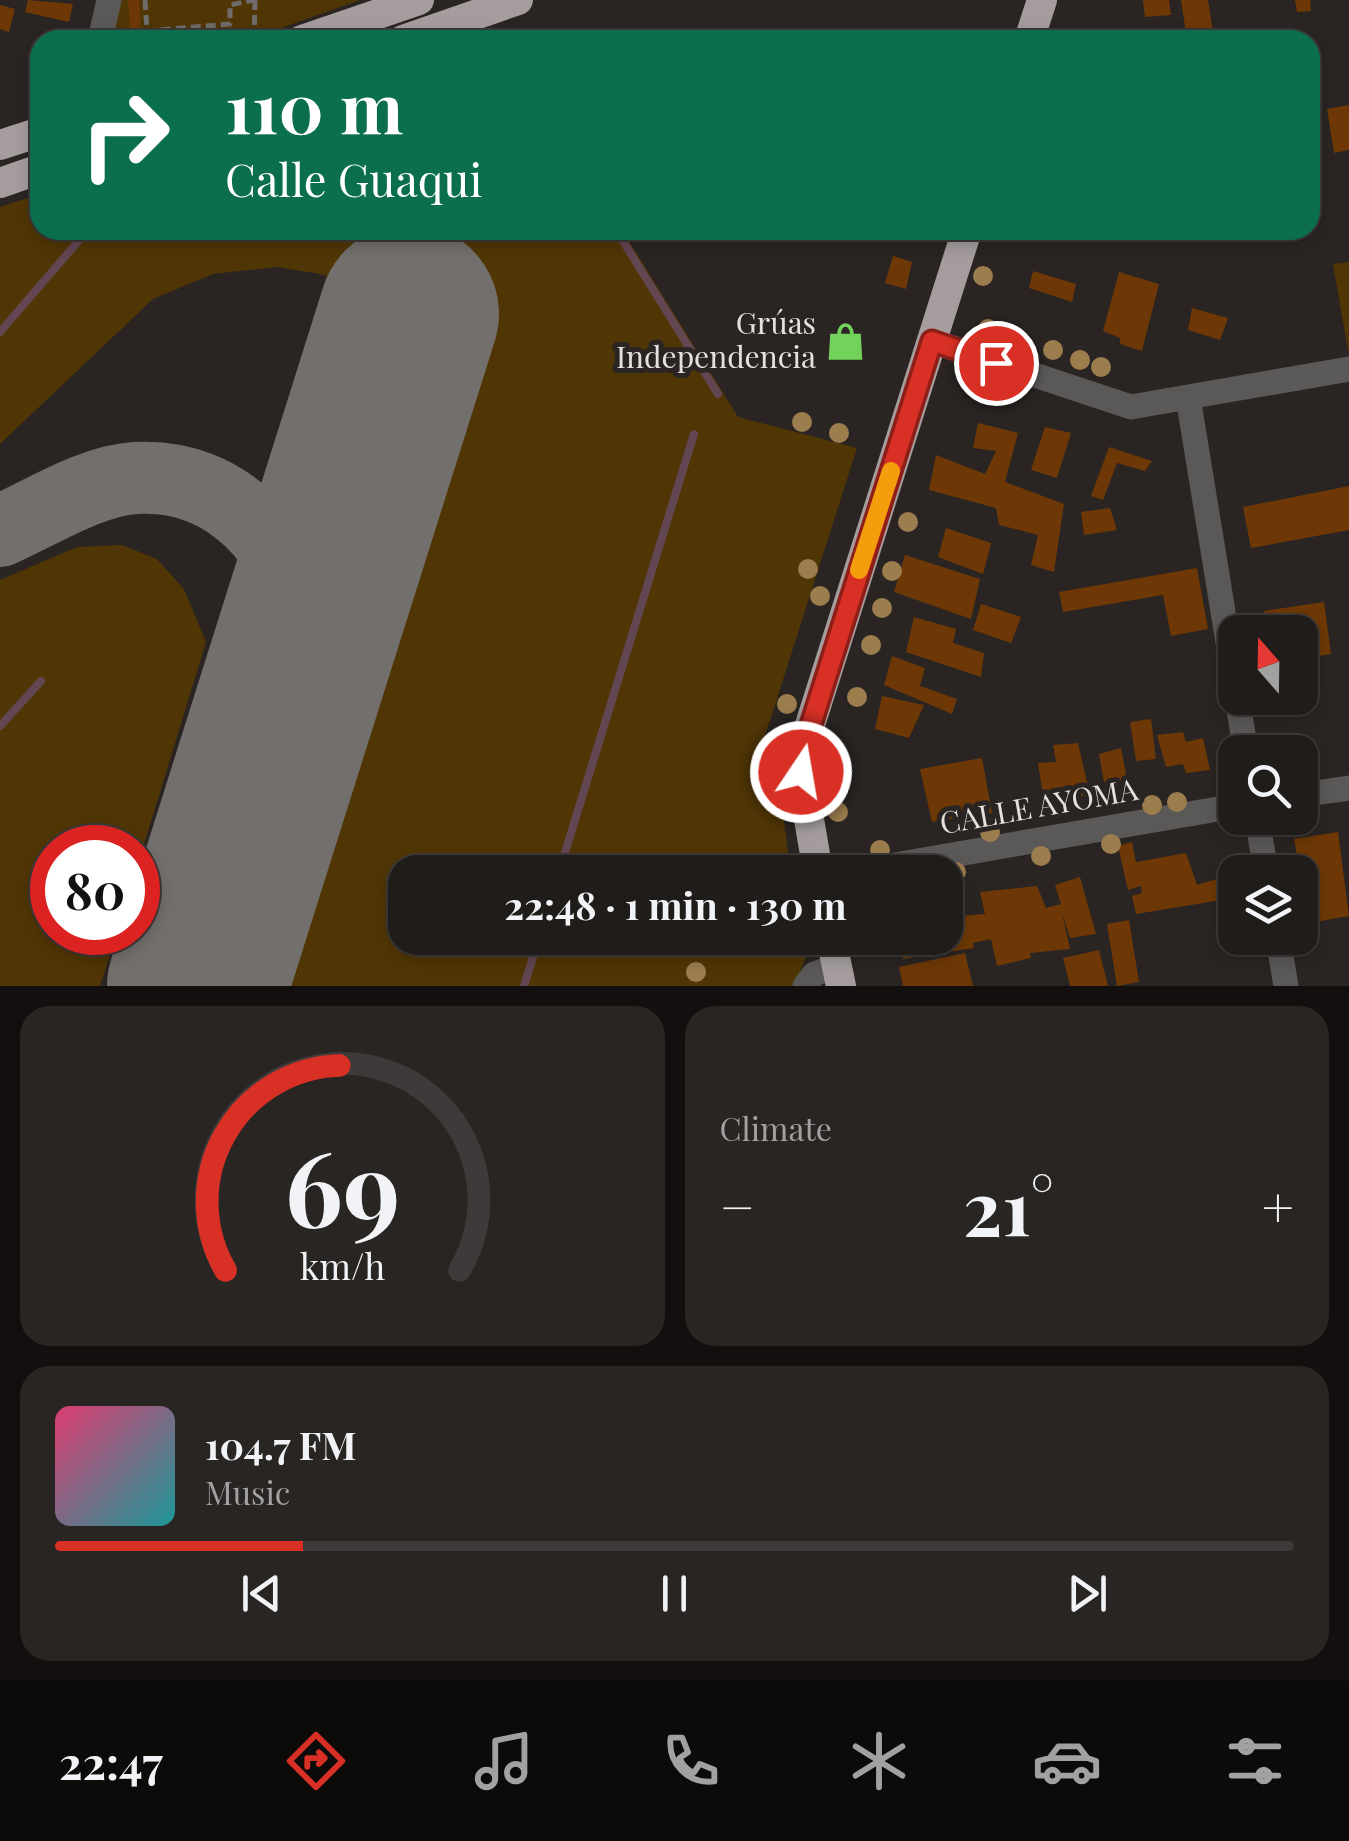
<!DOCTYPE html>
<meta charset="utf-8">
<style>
body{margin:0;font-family:"Playfair Display",serif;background:#282523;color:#f1f3f6;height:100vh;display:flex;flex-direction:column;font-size:38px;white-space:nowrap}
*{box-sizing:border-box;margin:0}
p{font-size:32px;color:#a2a1a2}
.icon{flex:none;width:55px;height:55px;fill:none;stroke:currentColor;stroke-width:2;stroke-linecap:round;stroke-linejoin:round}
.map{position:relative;height:986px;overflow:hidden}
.drawer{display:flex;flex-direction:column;gap:20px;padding:20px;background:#120f0e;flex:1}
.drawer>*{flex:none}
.guide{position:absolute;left:30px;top:30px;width:1290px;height:210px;border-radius:30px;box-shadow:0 5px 15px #0003,0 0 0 2px #3d3a39;background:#0b6e4f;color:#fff;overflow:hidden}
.needle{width:65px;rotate:340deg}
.controls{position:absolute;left:1218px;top:615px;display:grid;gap:20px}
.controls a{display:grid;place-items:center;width:100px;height:100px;border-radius:20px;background:#201c1a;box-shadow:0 5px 15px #0003,0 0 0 2px #3d3a39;font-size:50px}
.speed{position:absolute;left:30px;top:825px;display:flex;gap:20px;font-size:50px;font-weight:700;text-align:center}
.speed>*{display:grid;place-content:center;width:130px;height:130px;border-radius:50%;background:#201c1a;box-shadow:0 5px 15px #0003,0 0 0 2px #3d3a39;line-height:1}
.speed .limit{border:15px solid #d22;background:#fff;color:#111}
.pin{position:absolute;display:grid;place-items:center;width:85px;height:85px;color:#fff;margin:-42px;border:5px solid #fff;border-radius:50%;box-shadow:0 2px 10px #0007}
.me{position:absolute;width:110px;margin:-55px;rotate:12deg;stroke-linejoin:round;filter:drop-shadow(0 0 8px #0008)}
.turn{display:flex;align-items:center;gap:35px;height:210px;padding:0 30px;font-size:45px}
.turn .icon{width:130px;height:130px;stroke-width:2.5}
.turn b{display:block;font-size:70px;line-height:85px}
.big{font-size:75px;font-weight:700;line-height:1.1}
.drawer .widget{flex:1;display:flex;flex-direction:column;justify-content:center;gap:15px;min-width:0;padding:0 35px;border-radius:30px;background:#282523}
.drawer .dial{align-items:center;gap:0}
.dial svg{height:260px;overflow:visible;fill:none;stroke:#3d3a39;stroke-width:7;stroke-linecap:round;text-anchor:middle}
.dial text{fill:#f1f3f6;stroke:none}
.song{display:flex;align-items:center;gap:30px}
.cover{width:120px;height:120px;border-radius:15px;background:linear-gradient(135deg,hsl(340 70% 55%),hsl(180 70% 35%))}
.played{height:10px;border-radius:5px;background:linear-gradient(90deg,#d93025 20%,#3d3a39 20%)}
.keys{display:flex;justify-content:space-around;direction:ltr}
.heat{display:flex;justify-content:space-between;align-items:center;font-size:55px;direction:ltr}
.drawer .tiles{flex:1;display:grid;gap:20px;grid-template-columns:1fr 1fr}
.widget:last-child{grid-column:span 2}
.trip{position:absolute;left:388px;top:855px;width:575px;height:100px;border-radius:30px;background:#201c1a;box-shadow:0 5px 15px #0003,0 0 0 2px #3d3a39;font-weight:700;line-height:100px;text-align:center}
.tabs{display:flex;height:160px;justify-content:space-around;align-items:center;background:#0d0b0a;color:#a2a1a2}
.tabs .icon{width:70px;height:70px}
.tabs .active{color:#d93025}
.tabs b{font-size:45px;color:#f1f3f6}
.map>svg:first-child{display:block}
.green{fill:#503605}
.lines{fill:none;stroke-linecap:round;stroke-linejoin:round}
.stream{stroke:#624652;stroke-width:8}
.taxiway{stroke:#736f6d;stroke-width:72}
.runway{stroke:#736f6d;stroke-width:180}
.building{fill:#6d3805}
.path{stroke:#6f6b69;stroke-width:5;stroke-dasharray:10 5;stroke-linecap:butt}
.street{stroke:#5b5858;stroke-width:25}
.highway{stroke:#a59d9d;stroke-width:30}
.tree{fill:#9c7d4e}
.route-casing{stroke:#8d1f18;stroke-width:25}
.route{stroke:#d93025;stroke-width:18}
.slow{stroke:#f59e0b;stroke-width:18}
.labels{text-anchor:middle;stroke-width:10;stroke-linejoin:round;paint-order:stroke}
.poi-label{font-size:30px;fill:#e4e1df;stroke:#2a2523;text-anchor:end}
.street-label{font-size:30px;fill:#e4e1df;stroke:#2a2523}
</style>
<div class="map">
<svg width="1349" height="986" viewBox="0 0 1349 986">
<rect width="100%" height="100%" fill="#2a2523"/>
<path class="green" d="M114,0H360L248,40H105Z
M40,194V230H622L738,417L857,448L759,755L775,759L791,872H405V938H805L808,952L794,986H286L492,331L320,274L277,267L213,274L153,299L0,444V207Z
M1349,262V356L1333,264Z
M122,545L157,559L184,589L206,642L138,864V848H52V932L117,933L100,986H0V580L77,547Z"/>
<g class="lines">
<path class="stream" d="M616,230L718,394
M0,332L88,230
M0,726L41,681
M559,872L694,434
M524,986L539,938"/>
<path class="taxiway" d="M0,531C41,513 90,481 135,478C227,472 293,546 306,630"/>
<path class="runway" d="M197,986L409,314"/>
</g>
<path class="building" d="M28,0L73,4L69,22L25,12Z
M128,0H139L141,29L130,30Z
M1143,0H1169L1171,15L1145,17Z
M1181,0H1208L1214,40H1187Z
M1295,0H1310L1311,11L1297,12Z
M0,5L15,9L9,32L0,29Z
M1349,105V150L1334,153L1327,109Z
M893,256L912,262L906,289L885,283Z
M1033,271L1076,284L1072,302L1029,288Z
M1119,272L1159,284L1142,351L1120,344V338L1103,331Z
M1192,308L1228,318L1220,340L1188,330Z
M978,423L1018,433L1005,482L1064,504L1054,572L1031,565L1038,535L999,525L996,508L929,490L936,455L985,474L996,451L973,448Z
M1045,427L1071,433L1057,478L1031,470Z
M1109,447L1152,461L1145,471L1117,463L1103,500L1091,496Z
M1349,486V530L1251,548L1243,507Z
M1110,508L1117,530L1084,535L1081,512Z
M946,528L991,543L983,574L938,557Z
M905,555L980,579L971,619L894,592Z
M1197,568L1208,629L1171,636L1163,595L1063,612L1059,592Z
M1324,602L1331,654L1300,659V632H1267L1264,611Z
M981,604L1021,617L1011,643L973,630Z
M914,617L956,629L953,643L984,653L981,677L906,652Z
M892,656L925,668L920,686L957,699L952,714L884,685Z
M882,696L924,705L909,738L875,729Z
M1151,719L1156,759L1136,761L1130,722Z
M1183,732L1186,742L1203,738L1210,770L1186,773L1183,764L1166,767L1157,735Z
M1078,743L1090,795L1044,801L1038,763L1056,762L1053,745Z
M1121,748L1127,779L1104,782L1099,754Z
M982,758L992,813L932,822L920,769Z
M1338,832L1349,916L1309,923L1294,839Z
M1132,842L1136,862L1186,853L1197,885L1230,875L1234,898L1136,914L1132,896L1142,893L1141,886L1128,890L1118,846Z
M1080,877L1096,934L1070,938L1062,913L1070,949L1030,953L1031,958L997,966L991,939L973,943L974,948L903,959L897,938H945V917L985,914L980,892L1037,886L1046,908L1061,904L1055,885Z
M1129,920L1139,982L1117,986L1107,924Z
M1099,950L1108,986H1070L1063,958Z
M965,953L973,986H903L899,967Z"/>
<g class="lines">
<path class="path" d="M145,0L147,31L230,24V5L254,0
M254,40L255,0"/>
<path class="street" d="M100,40L109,0
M932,341L1131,407L1349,369
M1188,397L1235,685
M1237,698L1246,752
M1300,795L1349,788
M1257,818L1266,872
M854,872L1235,806
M1278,938L1286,986
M805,986L814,974L837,966"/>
<path class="highway" d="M302,40L419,0
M403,40L518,0
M1029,40L1042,0
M0,145L40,132
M0,183L40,169
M818,872L801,772L809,728L967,230
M831,938L841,986"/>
</g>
<g class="tree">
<circle cx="983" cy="276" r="10"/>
<circle cx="988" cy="329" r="10"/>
<circle cx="1018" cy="343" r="10"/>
<circle cx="1053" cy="350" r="10"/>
<circle cx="1080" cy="360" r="10"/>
<circle cx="1101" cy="367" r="10"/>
<circle cx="802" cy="422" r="10"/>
<circle cx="839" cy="433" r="10"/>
<circle cx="908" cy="522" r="10"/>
<circle cx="808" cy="569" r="10"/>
<circle cx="892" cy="571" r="10"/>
<circle cx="820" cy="596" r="10"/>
<circle cx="882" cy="608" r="10"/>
<circle cx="871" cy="645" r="10"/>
<circle cx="857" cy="697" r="10"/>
<circle cx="787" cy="704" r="10"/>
<circle cx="771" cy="746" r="10"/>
<circle cx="1177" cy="802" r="10"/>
<circle cx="1152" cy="805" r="10"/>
<circle cx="838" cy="812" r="10"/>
<circle cx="990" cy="832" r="10"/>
<circle cx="1111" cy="844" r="10"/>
<circle cx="880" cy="850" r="10"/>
<circle cx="1041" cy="856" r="10"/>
<circle cx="956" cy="872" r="10"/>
<circle cx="696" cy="972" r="10"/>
</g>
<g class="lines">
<defs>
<path id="route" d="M801,772L810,728L932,341L996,363"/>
</defs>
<use href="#route" class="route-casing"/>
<use href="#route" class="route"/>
<path class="slow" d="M859,570L891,471"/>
</g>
<defs>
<symbol id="shop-bare" viewBox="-9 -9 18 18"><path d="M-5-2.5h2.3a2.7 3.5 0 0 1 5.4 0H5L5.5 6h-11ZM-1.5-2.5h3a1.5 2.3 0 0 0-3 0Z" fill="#73d25c" stroke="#2a2523" stroke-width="2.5" paint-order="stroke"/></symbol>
</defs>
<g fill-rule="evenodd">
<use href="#shop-bare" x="818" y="314" width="55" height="55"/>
</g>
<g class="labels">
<g class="poi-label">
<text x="816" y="334">Grúas<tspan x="816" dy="34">Independencia</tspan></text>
</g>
<g class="street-label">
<text transform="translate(1039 807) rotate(-10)" y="10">CALLE AYOMA</text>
</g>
</g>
</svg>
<div class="controls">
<a><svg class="needle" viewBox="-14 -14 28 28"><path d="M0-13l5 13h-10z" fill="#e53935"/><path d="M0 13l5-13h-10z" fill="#a2a1a2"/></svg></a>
<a><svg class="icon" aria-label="search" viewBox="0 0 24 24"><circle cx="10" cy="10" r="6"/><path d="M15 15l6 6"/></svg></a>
<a><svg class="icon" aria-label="layers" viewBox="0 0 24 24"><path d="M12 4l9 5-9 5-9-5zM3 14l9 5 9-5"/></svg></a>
</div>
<div class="speed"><div class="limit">80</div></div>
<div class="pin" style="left:996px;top:363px;background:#d93025"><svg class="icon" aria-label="arrive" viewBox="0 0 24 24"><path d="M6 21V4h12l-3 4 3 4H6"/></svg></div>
<svg class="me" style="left:801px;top:772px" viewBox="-20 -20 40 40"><circle r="17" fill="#d93025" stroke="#fff" stroke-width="3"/><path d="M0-11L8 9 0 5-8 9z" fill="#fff"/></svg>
<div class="trip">22:48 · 1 min · 130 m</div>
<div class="guide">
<div class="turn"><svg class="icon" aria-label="right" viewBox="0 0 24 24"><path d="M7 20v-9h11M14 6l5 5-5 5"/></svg><div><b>110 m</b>Calle Guaqui</div></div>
</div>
</div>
<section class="drawer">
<div class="tiles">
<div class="widget dial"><svg viewBox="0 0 100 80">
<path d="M14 69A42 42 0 1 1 86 69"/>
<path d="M14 69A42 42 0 0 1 49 6" stroke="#d93025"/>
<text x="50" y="56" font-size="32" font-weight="700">69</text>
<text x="50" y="72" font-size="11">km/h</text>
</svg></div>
<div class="widget"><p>Climate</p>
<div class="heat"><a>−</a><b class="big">21°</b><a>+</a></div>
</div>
<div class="widget">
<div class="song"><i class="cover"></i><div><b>104.7 FM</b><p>Music</p></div></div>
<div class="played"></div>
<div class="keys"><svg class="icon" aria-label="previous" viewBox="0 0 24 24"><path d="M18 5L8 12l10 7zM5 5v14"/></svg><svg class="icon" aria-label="pause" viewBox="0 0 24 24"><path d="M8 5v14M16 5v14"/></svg><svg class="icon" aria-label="next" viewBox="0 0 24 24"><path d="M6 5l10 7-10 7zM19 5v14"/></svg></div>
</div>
</div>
</section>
<nav class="tabs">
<b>22:47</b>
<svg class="icon active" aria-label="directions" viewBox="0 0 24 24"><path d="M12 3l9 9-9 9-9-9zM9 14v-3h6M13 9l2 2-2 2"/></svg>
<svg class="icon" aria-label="music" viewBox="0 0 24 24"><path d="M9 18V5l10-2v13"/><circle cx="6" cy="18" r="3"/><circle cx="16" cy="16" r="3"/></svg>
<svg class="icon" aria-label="phone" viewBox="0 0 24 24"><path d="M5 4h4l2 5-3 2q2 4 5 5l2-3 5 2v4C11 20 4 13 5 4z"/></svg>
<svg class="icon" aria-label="climate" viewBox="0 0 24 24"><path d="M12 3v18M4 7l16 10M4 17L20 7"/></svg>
<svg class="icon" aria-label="car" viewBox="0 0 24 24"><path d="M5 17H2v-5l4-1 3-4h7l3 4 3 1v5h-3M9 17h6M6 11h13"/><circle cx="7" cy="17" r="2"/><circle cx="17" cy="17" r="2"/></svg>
<svg class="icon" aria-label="filters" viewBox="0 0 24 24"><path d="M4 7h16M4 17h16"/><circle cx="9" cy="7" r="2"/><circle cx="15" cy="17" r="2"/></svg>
</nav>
